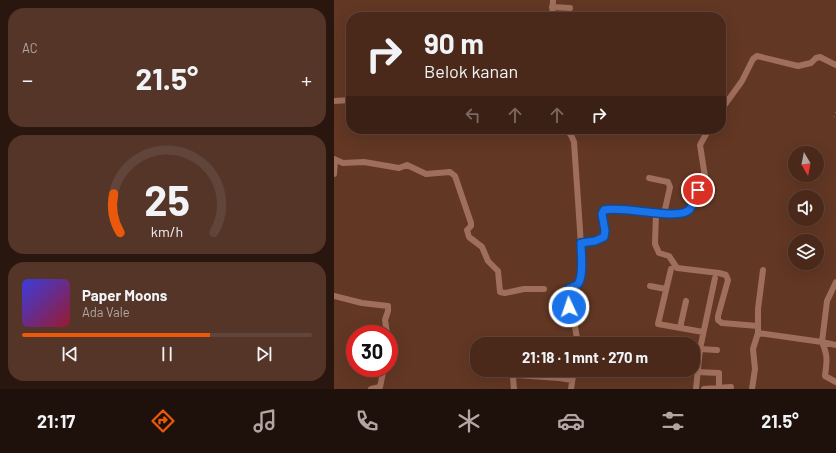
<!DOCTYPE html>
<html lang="id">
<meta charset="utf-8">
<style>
body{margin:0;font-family:Barlow,sans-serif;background:#543528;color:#f1f3f6;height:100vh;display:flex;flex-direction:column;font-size:15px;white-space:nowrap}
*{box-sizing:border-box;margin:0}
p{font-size:13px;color:#b2a6a3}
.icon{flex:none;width:22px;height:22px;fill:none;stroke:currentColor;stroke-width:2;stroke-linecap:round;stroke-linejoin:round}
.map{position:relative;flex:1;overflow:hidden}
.side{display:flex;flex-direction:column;gap:8px;padding:8px;background:#29170f;width:334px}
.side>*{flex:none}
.banner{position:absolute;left:12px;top:12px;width:380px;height:122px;border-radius:16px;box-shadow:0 4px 16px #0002,0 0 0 1px #61453a;background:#4a291b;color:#f1f3f6;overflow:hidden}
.needle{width:26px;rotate:170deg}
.buttons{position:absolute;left:454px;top:146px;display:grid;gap:8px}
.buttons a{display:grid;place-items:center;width:36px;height:36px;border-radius:50%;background:#4a291b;box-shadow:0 4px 16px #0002,0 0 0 1px #61453a;font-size:20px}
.speed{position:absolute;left:12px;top:325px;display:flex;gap:8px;font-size:20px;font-weight:700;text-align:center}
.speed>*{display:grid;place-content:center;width:52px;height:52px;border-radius:50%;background:#4a291b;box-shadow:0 4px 16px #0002,0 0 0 1px #61453a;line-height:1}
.speed .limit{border:6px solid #d22;background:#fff;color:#111}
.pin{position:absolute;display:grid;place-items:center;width:34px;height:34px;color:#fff;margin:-17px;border:2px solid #fff;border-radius:50%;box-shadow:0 1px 4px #0007}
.me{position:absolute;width:44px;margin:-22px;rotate:357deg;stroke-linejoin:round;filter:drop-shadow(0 0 3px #0008)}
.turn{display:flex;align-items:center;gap:14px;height:84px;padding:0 12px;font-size:18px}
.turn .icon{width:52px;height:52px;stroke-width:2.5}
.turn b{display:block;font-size:28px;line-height:34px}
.lanes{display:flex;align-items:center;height:38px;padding:0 12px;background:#0003;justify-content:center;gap:20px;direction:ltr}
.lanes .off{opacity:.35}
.big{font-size:30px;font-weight:700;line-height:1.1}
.side .card{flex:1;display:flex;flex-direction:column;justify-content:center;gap:6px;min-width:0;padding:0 14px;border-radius:16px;background:#543528}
.side .dial{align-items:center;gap:0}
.dial svg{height:104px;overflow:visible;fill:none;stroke:#61453a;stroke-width:7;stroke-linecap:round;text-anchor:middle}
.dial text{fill:#f1f3f6;stroke:none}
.song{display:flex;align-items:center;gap:12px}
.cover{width:48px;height:48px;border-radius:6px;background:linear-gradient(135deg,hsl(240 70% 55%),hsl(350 70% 35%))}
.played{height:4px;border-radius:2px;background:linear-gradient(90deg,#ea580c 65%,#61453a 65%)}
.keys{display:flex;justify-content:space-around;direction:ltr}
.heat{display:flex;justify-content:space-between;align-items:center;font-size:22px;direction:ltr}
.trip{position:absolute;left:136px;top:337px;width:230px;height:40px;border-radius:16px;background:#4a291b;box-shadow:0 4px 16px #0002,0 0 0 1px #61453a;font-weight:700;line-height:40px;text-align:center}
.dock{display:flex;height:64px;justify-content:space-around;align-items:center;background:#1e100b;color:#b2a6a3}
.dock .icon{width:28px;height:28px}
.dock .on{color:#ea580c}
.dock b{font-size:18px;color:#f1f3f6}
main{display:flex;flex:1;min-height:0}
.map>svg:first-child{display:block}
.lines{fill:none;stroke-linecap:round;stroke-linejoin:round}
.path{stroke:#916b5b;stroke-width:1;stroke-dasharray:1 3;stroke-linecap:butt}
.street{stroke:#a06f5b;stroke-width:6}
.route-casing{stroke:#114b97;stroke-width:10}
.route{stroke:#1a73e8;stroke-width:7}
</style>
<main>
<section class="side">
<div class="card"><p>AC</p>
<div class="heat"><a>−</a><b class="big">21.5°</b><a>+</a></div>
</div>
<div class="card dial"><svg viewBox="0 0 100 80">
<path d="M14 69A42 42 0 1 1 86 69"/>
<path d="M14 69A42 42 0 0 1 9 39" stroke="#ea580c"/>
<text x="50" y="56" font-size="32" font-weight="700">25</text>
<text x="50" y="72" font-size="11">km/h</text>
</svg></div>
<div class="card">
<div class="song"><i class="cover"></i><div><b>Paper Moons</b><p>Ada Vale</p></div></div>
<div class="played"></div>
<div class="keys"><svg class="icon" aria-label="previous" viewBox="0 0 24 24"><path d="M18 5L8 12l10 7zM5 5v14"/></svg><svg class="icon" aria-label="pause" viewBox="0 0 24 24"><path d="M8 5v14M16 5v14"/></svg><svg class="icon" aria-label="next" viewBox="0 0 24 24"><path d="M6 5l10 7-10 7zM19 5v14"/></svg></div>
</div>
</section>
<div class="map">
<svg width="502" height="389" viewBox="0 0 502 389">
<rect width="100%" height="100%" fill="#623724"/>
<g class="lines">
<path class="path" d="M500,117L502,111"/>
<path class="street" d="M218,7L236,8
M218,17L219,0
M0,101L17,100
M387,110L408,81L419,59L423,56L464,66L477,63L482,58L486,57L502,65
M232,129L237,135L240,142L246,230L248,266L246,279L244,284L233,290L232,293L240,321L244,344
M0,159L9,163L30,162L65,168L73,165L92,174L116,172L121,176L137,223V226L133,230L135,237L148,247L154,261L164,271L166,292L171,293L190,289H210
M0,174L1,160
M315,178L334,182L336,187L330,214
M322,213L321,244L325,253L335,256L343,268L385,273L392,275L394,280L384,316V320L388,323L424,326V333L488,342C494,356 493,361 491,376L502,382
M247,243L261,241L271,237V231L268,214L269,212L273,209L297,210L336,214L354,211L371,177L366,145L375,129
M337,269L324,324L369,332
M502,282L493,301L488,342L502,345
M316,286L332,289
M0,296L28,303L54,306V311L51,320L53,334
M424,326V309L429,270
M346,328L352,301
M366,349L383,350
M363,372L385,373V388
M37,389L46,387L50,368
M180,389L179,378L182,375L225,378L238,380
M237,389L240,370
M362,389L366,349L381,278
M370,389L397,387
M418,389L421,369L419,349L424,333"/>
</g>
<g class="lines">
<defs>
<path id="route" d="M235,307L232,292L233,290C236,287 241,287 244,284C250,276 247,252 247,243L261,241L270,237L271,231L268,214L270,210C289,205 343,221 355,210C359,206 361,196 364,190"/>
</defs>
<use href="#route" class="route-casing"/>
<use href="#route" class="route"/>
</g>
</svg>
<div class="buttons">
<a><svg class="needle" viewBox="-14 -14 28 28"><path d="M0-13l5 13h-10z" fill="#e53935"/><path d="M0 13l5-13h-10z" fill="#b2a6a3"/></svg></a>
<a><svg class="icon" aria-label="sound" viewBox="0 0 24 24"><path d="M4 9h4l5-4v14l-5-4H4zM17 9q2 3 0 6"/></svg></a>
<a><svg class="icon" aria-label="layers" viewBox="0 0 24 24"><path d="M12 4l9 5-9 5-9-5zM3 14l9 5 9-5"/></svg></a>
</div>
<div class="speed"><div class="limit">30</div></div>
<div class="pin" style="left:364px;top:190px;background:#d93025"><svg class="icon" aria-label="arrive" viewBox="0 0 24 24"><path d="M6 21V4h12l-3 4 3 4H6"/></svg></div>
<svg class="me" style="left:235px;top:307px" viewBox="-20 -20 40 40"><circle r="17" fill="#1a73e8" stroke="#fff" stroke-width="3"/><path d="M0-11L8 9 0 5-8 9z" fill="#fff"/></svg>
<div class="trip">21:18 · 1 mnt · 270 m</div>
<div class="banner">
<div class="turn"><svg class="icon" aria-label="right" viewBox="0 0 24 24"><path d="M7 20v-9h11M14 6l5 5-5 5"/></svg><div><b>90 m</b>Belok kanan</div></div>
<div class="lanes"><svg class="icon off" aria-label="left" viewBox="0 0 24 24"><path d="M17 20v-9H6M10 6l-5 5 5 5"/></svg><svg class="icon off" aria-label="ahead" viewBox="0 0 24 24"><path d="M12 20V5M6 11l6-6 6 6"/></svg><svg class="icon off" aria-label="ahead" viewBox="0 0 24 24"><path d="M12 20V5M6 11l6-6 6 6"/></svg><svg class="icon" aria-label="right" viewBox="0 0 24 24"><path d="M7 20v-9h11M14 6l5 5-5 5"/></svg></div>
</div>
</div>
</main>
<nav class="dock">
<b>21:17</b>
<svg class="icon on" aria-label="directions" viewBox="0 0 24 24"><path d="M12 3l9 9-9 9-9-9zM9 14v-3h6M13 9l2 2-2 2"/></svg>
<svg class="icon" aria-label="music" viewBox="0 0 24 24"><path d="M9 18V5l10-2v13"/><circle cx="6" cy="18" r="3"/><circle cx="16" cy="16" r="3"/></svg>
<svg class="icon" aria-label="phone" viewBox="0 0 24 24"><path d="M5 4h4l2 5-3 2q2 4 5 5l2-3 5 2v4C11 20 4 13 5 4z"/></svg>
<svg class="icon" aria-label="climate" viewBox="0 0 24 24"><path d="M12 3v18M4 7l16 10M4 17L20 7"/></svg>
<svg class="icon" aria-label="car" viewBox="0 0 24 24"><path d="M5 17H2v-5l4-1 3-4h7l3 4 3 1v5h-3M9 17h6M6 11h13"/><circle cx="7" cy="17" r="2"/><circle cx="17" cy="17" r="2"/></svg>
<svg class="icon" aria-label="filters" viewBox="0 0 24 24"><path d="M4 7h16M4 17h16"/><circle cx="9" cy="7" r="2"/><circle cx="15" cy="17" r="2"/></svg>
<b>21.5°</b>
</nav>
